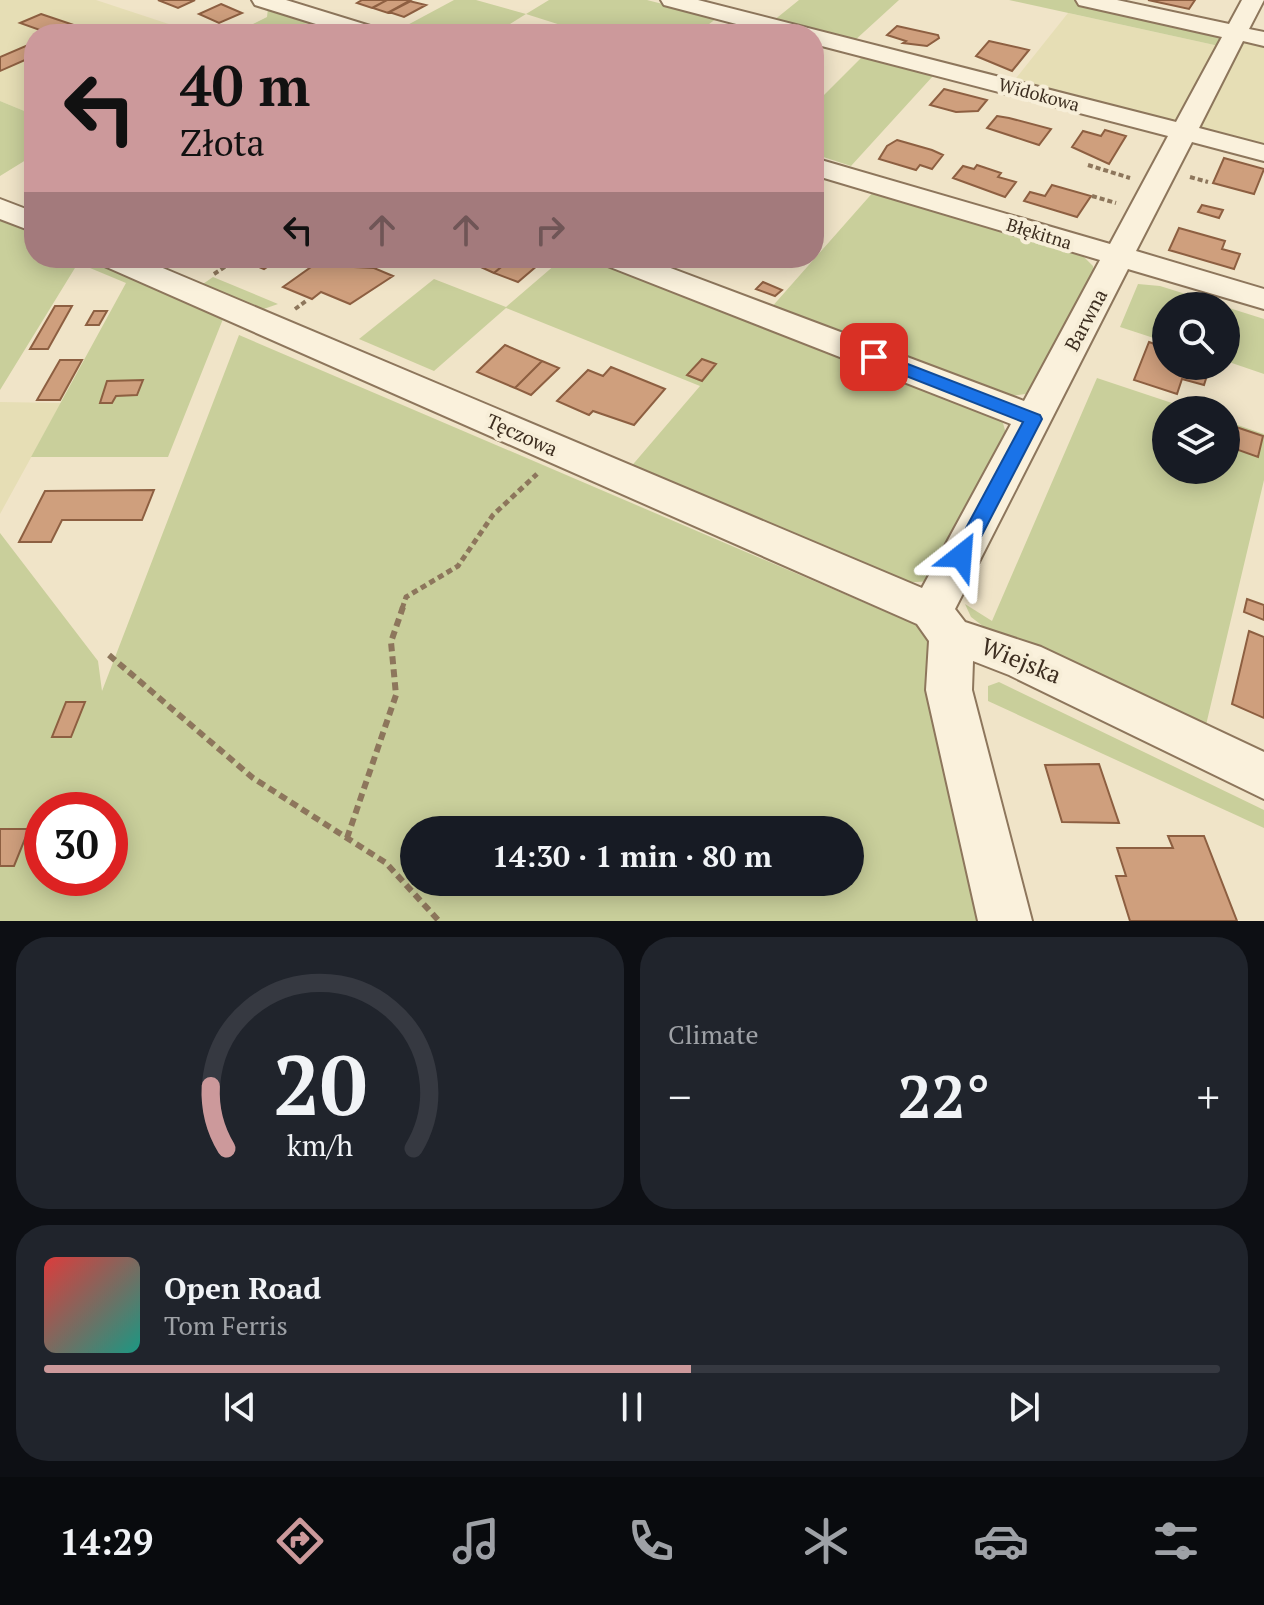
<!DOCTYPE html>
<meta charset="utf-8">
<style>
body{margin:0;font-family:"PT Serif",serif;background:#20242c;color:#f1f3f6;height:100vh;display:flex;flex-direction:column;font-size:30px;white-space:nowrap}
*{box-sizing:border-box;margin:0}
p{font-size:26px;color:#9ea1a6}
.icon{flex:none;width:44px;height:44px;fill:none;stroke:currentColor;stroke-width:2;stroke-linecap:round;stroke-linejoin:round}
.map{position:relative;height:921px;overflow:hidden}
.sheet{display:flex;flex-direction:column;gap:16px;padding:16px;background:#0d0f14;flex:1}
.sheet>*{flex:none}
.top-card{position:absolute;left:24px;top:24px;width:800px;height:244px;border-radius:32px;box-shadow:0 4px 20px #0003;background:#cc999b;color:#111;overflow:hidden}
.fabs{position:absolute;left:1152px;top:292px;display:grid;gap:16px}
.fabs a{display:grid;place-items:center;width:88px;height:88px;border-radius:50%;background:#171b24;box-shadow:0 4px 20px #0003;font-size:40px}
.speed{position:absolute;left:24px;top:792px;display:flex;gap:16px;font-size:40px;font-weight:700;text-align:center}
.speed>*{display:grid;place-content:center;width:104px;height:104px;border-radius:50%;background:#171b24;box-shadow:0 4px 20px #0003;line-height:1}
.speed .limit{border:12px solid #d22;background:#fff;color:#111}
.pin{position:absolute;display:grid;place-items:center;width:68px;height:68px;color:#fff;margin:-34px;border-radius:16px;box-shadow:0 4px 12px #0006}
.me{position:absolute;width:88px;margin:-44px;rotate:28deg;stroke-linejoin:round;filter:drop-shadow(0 0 6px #0008)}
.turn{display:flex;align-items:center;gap:28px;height:168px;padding:0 24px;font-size:36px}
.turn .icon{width:104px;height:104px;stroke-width:2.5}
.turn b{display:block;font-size:56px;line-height:68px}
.lanes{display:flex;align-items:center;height:76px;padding:0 24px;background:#0003;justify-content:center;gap:40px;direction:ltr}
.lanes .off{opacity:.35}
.big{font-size:60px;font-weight:700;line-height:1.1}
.sheet .tile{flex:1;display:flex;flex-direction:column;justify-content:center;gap:12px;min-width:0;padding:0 28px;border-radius:32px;background:#20242c}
.sheet .dial{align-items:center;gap:0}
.dial svg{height:208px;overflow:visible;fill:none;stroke:#363941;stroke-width:7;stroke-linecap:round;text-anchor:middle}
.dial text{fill:#f1f3f6;stroke:none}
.song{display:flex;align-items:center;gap:24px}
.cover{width:96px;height:96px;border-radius:12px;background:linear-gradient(135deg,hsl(0 70% 55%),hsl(170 70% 35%))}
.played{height:8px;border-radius:4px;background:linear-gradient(90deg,#cc999b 55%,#363941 55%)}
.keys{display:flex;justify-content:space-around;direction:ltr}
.heat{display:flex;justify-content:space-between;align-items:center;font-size:44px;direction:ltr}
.sheet .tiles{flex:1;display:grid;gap:16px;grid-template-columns:1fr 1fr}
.tile:last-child{grid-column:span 2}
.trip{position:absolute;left:400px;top:816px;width:464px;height:80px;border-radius:40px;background:#171b24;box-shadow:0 4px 20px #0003;font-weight:700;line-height:80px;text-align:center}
.menu{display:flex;height:128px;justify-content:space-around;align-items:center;background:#090b0e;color:#9ea1a6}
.menu .icon{width:56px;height:56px}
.menu .selected{color:#cc999b}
.menu b{font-size:36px;color:#f1f3f6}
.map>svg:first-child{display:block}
.farmland{fill:#e6deb5}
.green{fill:#c9cf9b;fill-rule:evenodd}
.building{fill:#cf9f7d;stroke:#8d5f41;stroke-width:2}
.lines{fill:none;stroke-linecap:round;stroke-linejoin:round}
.street-casing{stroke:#8d765c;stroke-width:4}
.path-far2{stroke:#8d765c;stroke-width:4;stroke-dasharray:5 3;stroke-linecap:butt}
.path-far1{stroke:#8d765c;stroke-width:5;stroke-dasharray:6 4;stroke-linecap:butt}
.path{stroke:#8d765c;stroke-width:6;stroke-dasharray:8 5;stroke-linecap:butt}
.street{fill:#faf1dc;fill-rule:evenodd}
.route{fill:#1a73e8;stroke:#114b97;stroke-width:2}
.labels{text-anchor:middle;stroke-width:8;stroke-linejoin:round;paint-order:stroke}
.far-street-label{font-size:18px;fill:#3d2e20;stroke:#f7eed8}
.street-label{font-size:20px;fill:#3d2e20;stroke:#f7eed8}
.near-street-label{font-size:24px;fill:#3d2e20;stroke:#f7eed8}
</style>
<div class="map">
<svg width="1264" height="921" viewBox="0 0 1264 921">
<rect width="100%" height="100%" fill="#f0e4c8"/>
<path class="farmland" d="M0,0H96L199,34H34V115L0,101Z
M1068,13L1219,46L1177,121L1013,82Z
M1249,40L1264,44V149L1213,136L1200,127L1240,42Z
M0,402L61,403L0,514Z"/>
<path class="green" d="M454,0H476L526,14L549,0H647L717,18L696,34H589L526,14L494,34L379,32L387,25L400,29Z
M799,0H899L853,42L773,21Z
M1009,0H1075L1213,31L1222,37L1219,46Z
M268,8L314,23L293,25L274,34H233L267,17Z
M862,57L933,76L851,166L814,154V105Z
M0,101L34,115V155L0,176Z
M875,190L1079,252L1093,266L1095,280L1033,393L1002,397L770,309Z
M0,216L34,231V258H97L225,314L168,457H31L126,283L78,263L0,390Z
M563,258H587L985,408L1003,423L1008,441L936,581L896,583L629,469L700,386L506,308L434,371L359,339L434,279L506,307Z
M213,277L278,304L258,311L200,286Z
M1138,284L1160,286L1224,306H1166V342L1120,327Z
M1226,307L1264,319V374L1226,361Z
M239,335L919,626L927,641L930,678L988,921H0V533L98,661L102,691ZM42,810H110V878H42ZM414,830H850V882H414Z
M1097,378L1193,410H1166V470H1226V421L1264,434V480L1206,725L1237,739L1235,748L988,630L971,617L965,604L992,621Z
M999,682L1264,810V828L988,701V686Z"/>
<path class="building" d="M158,0H195L178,8Z
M362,0H387L372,8L357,3Z
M387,0H409L411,1L388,13L373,8Z
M1148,0H1195L1189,9Z
M409,1L426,5L404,17L389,12Z
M221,4L242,13L219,23L199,14Z
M41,14L74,25L51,34L20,23Z
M897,26L938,35L939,38L927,46L903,43L906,41L887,35Z
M989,41L1029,50L1012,71L976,56Z
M28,45L34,47V56L0,71V57Z
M944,89L987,100L978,111L956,112L930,105Z
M997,116L1009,118L1051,129L1039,145L987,128Z
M1105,130L1126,136L1109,164L1072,147L1083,131L1101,136Z
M897,140L932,150L943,155L932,169L920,165L916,170L879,159L887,146Z
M1224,158L1264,169L1254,194L1213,183Z
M977,165L1001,173L998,177L1016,182L1005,197L953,178L963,166L974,169Z
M1052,185L1091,196L1077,217L1024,201L1030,192L1045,196Z
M1202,205L1223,210L1219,218L1198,212Z
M1179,228L1225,241L1222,249L1240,254L1234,269L1169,250Z
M237,258H280L264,269Z
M479,258H512L494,273L472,263Z
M512,258H541L545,259L518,282L494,273Z
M341,259L354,267L374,268L393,276L350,304L321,292L312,299L283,287L321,260L333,265Z
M763,282L782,290L775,296L756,289Z
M55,306H72L48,349H30Z
M94,311H107L99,325H86Z
M1149,342L1166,348V366H1210L1204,385L1182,379L1177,394L1134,380Z
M505,345L542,361L515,388L477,372Z
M702,359L716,364L702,381L687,375Z
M60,360H82L60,400H37Z
M542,361L559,368L531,395L515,388Z
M611,367L665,389L634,425L593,411L589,415L557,401L588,370L603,376Z
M143,380L137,395L116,396L112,403H100L107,381Z
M1233,426L1263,436L1258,457L1227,446Z
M154,490L142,520H62L51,542H19L45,491Z
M1247,599L1264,605V620L1244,612Z
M1249,631L1264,637V718L1232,704Z
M66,702H85L71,737H52Z
M1099,764L1119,823L1062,822L1045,765Z
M0,829H29L14,866H0Z
M1168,836H1204L1237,921H1130L1116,876H1126L1117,848H1173Z"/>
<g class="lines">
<defs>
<path id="street" d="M252,0H286L380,29L384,34H348L255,5Z
M661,0H698L1176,122L1222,37L1079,5L1076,0H1117L1229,24L1242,0H1264L1249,29L1264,32V46L1243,41L1199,128L1264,145V161L1192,142L1136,251L1264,289V309L1128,269L955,609L965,622L1041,647L1264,752V799L1009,675L973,661L972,690L1032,921H978L926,690L929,641L917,624L102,265L98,258H139L922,588L1011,424L605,265L601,258H644L1024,401L1100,260L814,175V158L1110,244L1168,136L814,44V34H775L664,5Z
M0,199L34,212V232L0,219Z"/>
</defs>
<use href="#street" class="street-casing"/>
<path class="path-far2" d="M1088,165L1130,178
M1190,177L1208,182
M1092,196L1116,203
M214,274L234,261
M295,309L306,301"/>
<path class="path-far1" d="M402,609L406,597L458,566L493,515L537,474"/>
<path class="path" d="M109,655L253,778L386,863L439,921
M347,838L396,695L391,642L403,607"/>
<use href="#street" class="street"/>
</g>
<path class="route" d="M874,351L1040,415L1042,419L968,562L961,564L951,556L1023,422L868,361V353Z"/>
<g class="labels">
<g class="far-street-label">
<text transform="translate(1039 95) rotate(15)" y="6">Widokowa</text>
<text transform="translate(1039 234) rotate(17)" y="6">Błękitna</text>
</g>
<g class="street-label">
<text transform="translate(1086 320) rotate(-62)" y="7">Barwna</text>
<text transform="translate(522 435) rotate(24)" y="7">Tęczowa</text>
</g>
<g class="near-street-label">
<text transform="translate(1021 661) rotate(22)" y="8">Wiejska</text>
</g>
</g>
</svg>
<div class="fabs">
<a><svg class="icon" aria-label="search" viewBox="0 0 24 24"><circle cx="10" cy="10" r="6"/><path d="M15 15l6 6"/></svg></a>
<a><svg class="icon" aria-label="layers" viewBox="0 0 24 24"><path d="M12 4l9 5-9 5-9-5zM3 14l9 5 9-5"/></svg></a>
</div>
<div class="speed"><div class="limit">30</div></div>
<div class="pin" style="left:874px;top:357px;background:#d93025"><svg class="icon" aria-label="arrive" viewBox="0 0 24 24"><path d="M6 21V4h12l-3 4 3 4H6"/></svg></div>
<svg class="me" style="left:961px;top:556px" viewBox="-20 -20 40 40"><path d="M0-17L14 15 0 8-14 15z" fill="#1a73e8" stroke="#fff" stroke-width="4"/></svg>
<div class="trip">14:30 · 1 min · 80 m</div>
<div class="top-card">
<div class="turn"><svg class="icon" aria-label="left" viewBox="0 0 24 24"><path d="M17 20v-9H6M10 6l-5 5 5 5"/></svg><div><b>40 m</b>Złota</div></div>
<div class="lanes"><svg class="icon" aria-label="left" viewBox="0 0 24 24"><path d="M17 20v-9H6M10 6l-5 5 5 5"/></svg><svg class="icon off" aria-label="ahead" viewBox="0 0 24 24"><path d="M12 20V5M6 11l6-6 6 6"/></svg><svg class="icon off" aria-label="ahead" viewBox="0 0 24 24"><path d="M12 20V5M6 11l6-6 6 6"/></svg><svg class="icon off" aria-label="right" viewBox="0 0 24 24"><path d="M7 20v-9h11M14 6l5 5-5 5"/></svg></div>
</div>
</div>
<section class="sheet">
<div class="tiles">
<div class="tile dial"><svg viewBox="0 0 100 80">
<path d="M14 69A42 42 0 1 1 86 69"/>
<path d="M14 69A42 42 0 0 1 8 45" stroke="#cc999b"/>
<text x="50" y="56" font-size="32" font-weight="700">20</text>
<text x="50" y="72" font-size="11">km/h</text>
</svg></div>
<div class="tile"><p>Climate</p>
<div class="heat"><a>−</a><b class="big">22°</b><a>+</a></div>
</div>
<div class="tile">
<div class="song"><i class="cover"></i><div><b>Open Road</b><p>Tom Ferris</p></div></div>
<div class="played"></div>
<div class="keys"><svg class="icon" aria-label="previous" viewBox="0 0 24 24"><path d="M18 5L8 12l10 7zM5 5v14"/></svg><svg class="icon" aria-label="pause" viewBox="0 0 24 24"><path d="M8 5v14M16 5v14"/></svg><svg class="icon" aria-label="next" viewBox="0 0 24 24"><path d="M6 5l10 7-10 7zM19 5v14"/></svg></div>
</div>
</div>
</section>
<nav class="menu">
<b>14:29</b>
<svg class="icon selected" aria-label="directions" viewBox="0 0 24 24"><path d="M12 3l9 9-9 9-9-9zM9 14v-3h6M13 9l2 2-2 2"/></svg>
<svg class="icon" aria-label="music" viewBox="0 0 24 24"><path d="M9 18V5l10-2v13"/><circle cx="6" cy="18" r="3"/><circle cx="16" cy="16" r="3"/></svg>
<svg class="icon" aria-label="phone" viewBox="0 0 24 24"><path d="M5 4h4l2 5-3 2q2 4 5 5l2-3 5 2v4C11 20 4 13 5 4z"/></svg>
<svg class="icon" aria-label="climate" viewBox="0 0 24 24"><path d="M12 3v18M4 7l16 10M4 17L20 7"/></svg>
<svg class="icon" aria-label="car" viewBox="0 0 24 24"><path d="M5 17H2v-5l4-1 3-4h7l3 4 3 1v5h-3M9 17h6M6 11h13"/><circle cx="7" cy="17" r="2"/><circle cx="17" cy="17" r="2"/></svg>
<svg class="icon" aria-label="filters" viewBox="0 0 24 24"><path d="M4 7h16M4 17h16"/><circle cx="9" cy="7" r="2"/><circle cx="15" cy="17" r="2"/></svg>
</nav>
